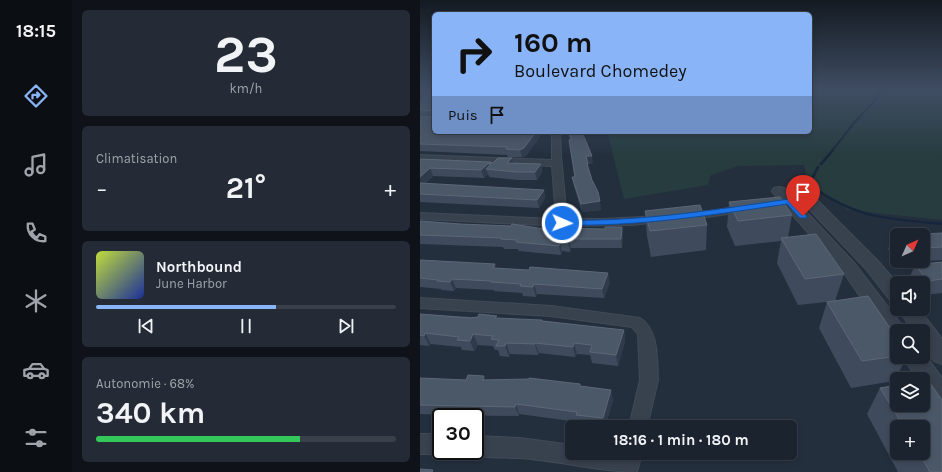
<!DOCTYPE html>
<html lang="fr">
<meta charset="utf-8">
<style>
body{margin:0;font-family:Karla,sans-serif;background:#242b36;color:#f1f3f6;height:100vh;display:flex;flex-direction:column;font-size:15px;white-space:nowrap}
*{box-sizing:border-box;margin:0}
p{font-size:13px;color:#a0a4aa}
.icon{flex:none;width:22px;height:22px;fill:none;stroke:currentColor;stroke-width:2;stroke-linecap:round;stroke-linejoin:round}
.map{position:relative;flex:1;overflow:hidden}
.details{display:flex;flex-direction:column;gap:10px;padding:10px;background:#0f1319;width:348px}
.details>*{flex:none}
.guide{position:absolute;left:12px;top:12px;width:380px;height:122px;border-radius:6px;box-shadow:0 2px 6px #0003,0 0 0 1px #39404a;background:#8ab4f8;color:#111;overflow:hidden}
.needle{width:26px;rotate:45deg}
.buttons{position:absolute;left:470px;top:228px;display:grid;gap:8px}
.buttons a{display:grid;place-items:center;width:40px;height:40px;border-radius:6px;background:#1b232e;box-shadow:0 2px 6px #0003,0 0 0 1px #39404a;font-size:20px}
.speed{position:absolute;left:12px;top:408px;display:flex;gap:8px;font-size:20px;font-weight:700;text-align:center}
.speed>*{display:grid;place-content:center;width:52px;height:52px;border-radius:50%;background:#1b232e;box-shadow:0 2px 6px #0003,0 0 0 1px #39404a;line-height:1}
.speed .limit{border:2px solid #111;border-radius:6px;background:#fff;color:#111}
.pin{position:absolute;display:grid;place-items:center;width:34px;height:34px;color:#fff;margin:-41px -17px;border-radius:50% 50% 50% 0;rotate:-45deg;box-shadow:0 0 4px #0007}
.pin .icon{rotate:45deg}
.me{position:absolute;width:44px;margin:-22px;rotate:92deg;stroke-linejoin:round;filter:drop-shadow(0 0 3px #0008)}
.turn{display:flex;align-items:center;gap:14px;height:84px;padding:0 16px;font-size:18px}
.turn .icon{width:52px;height:52px;stroke-width:2.5}
.turn b{display:block;font-size:28px;line-height:34px}
.then{display:flex;align-items:center;height:38px;padding:0 16px;background:#0003;gap:8px;font-size:15px}
.big{font-size:30px;font-weight:700;line-height:1.1}
.details .widget{flex:1;display:flex;flex-direction:column;justify-content:center;gap:6px;min-width:0;padding:0 14px;border-radius:6px;background:#242b36}
.details .dial{align-items:center;gap:0}
.dial b{font-size:52px;line-height:1}
.song{display:flex;align-items:center;gap:12px}
.cover{width:48px;height:48px;border-radius:6px;background:linear-gradient(135deg,hsl(70 70% 55%),hsl(230 70% 35%))}
.played{height:4px;border-radius:2px;background:linear-gradient(90deg,#8ab4f8 60%,#39404a 60%)}
.keys{display:flex;justify-content:space-around;direction:ltr}
.heat{display:flex;justify-content:space-between;align-items:center;font-size:22px;direction:ltr}
.charge{height:6px;border-radius:3px;background:linear-gradient(90deg,#34c759 68%,#39404a 0)}
.trip{position:absolute;left:145px;top:420px;width:232px;height:40px;border-radius:6px;background:#1b232e;box-shadow:0 2px 6px #0003,0 0 0 1px #39404a;font-weight:700;line-height:40px;text-align:center}
main{display:flex;flex:1;min-height:0}
.tab-bar{display:flex;flex-direction:column;width:72px;justify-content:space-around;align-items:center;background:#0b0e12;color:#a0a4aa}
.tab-bar .icon{width:28px;height:28px}
.tab-bar .active{color:#8ab4f8}
.tab-bar b{font-size:18px;color:#f1f3f6}
.map>svg:first-child{display:block}
.green{fill:#263c3f}
.lines{fill:none;stroke-linecap:round;stroke-linejoin:round}
.stream-far1{stroke:#17263c;stroke-width:2}
.stream{stroke:#17263c;stroke-width:2.5}
.minor-casing{stroke:#414a57;stroke-width:2}
.tertiary-casing{stroke:#414a57;stroke-width:2}
.minor{fill:#38414e;fill-rule:evenodd}
.tertiary{fill:#38414e;fill-rule:evenodd}
.wall{fill:#3f4b5c;fill-rule:evenodd}
.shaded-wall{fill:#2f3b4b}
.building{fill:#4b5868;stroke:#5c6777}
.route{fill:#1a73e8;stroke:#114b97}
</style>
<main>
<nav class="tab-bar">
<b>18:15</b>
<svg class="icon active" aria-label="directions" viewBox="0 0 24 24"><path d="M12 3l9 9-9 9-9-9zM9 14v-3h6M13 9l2 2-2 2"/></svg>
<svg class="icon" aria-label="music" viewBox="0 0 24 24"><path d="M9 18V5l10-2v13"/><circle cx="6" cy="18" r="3"/><circle cx="16" cy="16" r="3"/></svg>
<svg class="icon" aria-label="phone" viewBox="0 0 24 24"><path d="M5 4h4l2 5-3 2q2 4 5 5l2-3 5 2v4C11 20 4 13 5 4z"/></svg>
<svg class="icon" aria-label="climate" viewBox="0 0 24 24"><path d="M12 3v18M4 7l16 10M4 17L20 7"/></svg>
<svg class="icon" aria-label="car" viewBox="0 0 24 24"><path d="M5 17H2v-5l4-1 3-4h7l3 4 3 1v5h-3M9 17h6M6 11h13"/><circle cx="7" cy="17" r="2"/><circle cx="17" cy="17" r="2"/></svg>
<svg class="icon" aria-label="filters" viewBox="0 0 24 24"><path d="M4 7h16M4 17h16"/><circle cx="9" cy="7" r="2"/><circle cx="15" cy="17" r="2"/></svg>
</nav>
<section class="details">
<div class="widget dial"><b>23</b><p>km/h</p></div>
<div class="widget"><p>Climatisation</p>
<div class="heat"><a>−</a><b class="big">21°</b><a>+</a></div>
</div>
<div class="widget">
<div class="song"><i class="cover"></i><div><b>Northbound</b><p>June Harbor</p></div></div>
<div class="played"></div>
<div class="keys"><svg class="icon" aria-label="previous" viewBox="0 0 24 24"><path d="M18 5L8 12l10 7zM5 5v14"/></svg><svg class="icon" aria-label="pause" viewBox="0 0 24 24"><path d="M8 5v14M16 5v14"/></svg><svg class="icon" aria-label="next" viewBox="0 0 24 24"><path d="M6 5l10 7-10 7zM19 5v14"/></svg></div>
</div>
<div class="widget"><p>Autonomie · 68%</p><b class="big">340 km</b><div class="charge"></div></div>
</section>
<div class="map">
<svg width="522" height="472" viewBox="0 0 522 472">
<rect width="100%" height="100%" fill="#242f3e"/>
<path class="green" d="M390,90H522V220L428,210L389,187L384,165L318,166L291,175L288,185L204,199L187,132H390Z"/>
<g class="lines">
<path class="stream-far1" d="M412,151L434,123L459,96L460,92L457,90"/>
<path class="stream" d="M401,164L413,150
M398,167L392,179L393,187C436,219 471,219 522,224"/>
<defs>
<path id="minor" d="M132,132H140L141,156L147,219H182L242,216L246,217L248,219L246,221L212,225L142,226L0,219V213L136,219L132,166L0,161V155L132,160Z
M324,206L328,207L330,209L328,211L267,220L263,219L261,217L263,215L267,214Z
M0,298L131,306L220,318C239,329 237,361 238,380L227,427H209L220,380L218,334L212,327L131,316L0,308Z
M0,434H21V451H27L21,454H0Z
M55,436L100,438L152,445V453H222L217,472C178,472 138,460 98,458C87,457 54,459 47,451H55Z"/>
<path id="tertiary" d="M377,184L382,185L457,260L477,283V302L470,300L445,268L372,191L370,188L372,185Z
M359,187L364,188L436,265L484,328L486,331H477V342L470,340L424,273L354,194L352,191L354,188Z
M478,309H499L522,339V364L514,361L503,345V331H493Z
M503,352L522,378V408C510,403 503,392 503,379H497L483,357H503Z"/>
</defs>
<use href="#minor" class="minor-casing"/>
<use href="#tertiary" class="tertiary-casing"/>
<use href="#minor" class="minor"/>
<use href="#tertiary" class="tertiary"/>
</g>
<path class="wall" d="M11,90L123,132L106,156L102,157H88L87,155L0,151V99L4,97L3,95Z
M148,132H165L166,134H163L173,163L168,164L169,172L181,210L162,212L154,186L152,177H155L150,140Z
M0,159L73,163L121,164L122,172L117,180H98L69,177L68,174L64,178L13,176L5,184L124,190L125,198L119,208L0,202Z
M309,202L372,215L368,237L424,274L415,301L378,305L357,263L361,241L315,246L307,227Z
M225,211L287,225L286,250L231,257L227,236Z
M0,221L131,230L185,229L202,227L203,236L202,248H151L150,252L142,251L141,255L99,251L98,249H84L83,247L0,244Z
M522,233V260L478,263L468,249L473,236L477,235V261H503V235Z
M0,260L77,268L190,282L184,298L117,294L116,297L103,296L102,293L74,291V290L36,288L34,291L21,290V289L0,287Z
M522,262V293L503,295V283H492L489,279L495,265Z
M407,302L477,338V357H487L474,381L431,388L399,328Z
M0,314L122,321L204,330L205,341L198,366L172,363L170,355L157,354L155,357L119,353L118,355L90,354L89,357L80,356L78,350H75L73,346L58,345L54,351L42,350L41,347L11,344L9,346L0,345Z
M64,376L65,380L161,387L193,400L185,427L159,424L158,422L99,414V416L25,415L0,414V378L46,380Z
M508,380L522,400V472H478L447,414L460,388L477,385V405H503V381ZM477,427H503V453H477Z"/>
<path class="shaded-wall" d="M116,132H123L106,156L102,157L100,150Z
M161,132H165L166,134H161Z
M166,156H172L173,163L168,164Z
M92,158L94,166L87,163Z
M70,162L72,170L66,169L68,174L64,178L61,170Z
M121,164L122,172L117,180L115,172Z
M10,168L13,176L0,189V177Z
M124,190L125,198L119,208L117,200Z
M180,201L181,210L162,212L161,204Z
M202,227L203,236L202,248L201,239Z
M149,239L151,248L150,252L148,242Z
M140,242L142,251L141,255L139,246Z
M75,264L79,273L73,268Z
M188,273L190,282L184,298L182,289Z
M32,279L36,288L34,291L30,282Z
M114,284L117,294L116,297L113,287Z
M204,330L205,341L198,366L196,355Z
M5,333L11,344L9,346L4,336Z
M53,334L58,345L54,351L50,341Z
M86,343L90,354L89,357L85,346Z
M115,343L119,353L118,355L115,344Z
M154,343L157,354L155,357L153,347Z
M191,390L193,400L185,427L183,418Z
M96,404L99,414V416L95,407Z"/>
<path class="building" d="M11,90H14V132H116L104,148L100,150L86,149L88,147L0,144V117H11L13,116L12,111L0,110V99L6,95H3Z
M148,132H162L172,156H166L168,164H167L172,180L178,192L180,201L161,204L152,177H155L149,140L152,139Z
M78,158H92L87,163L121,164L115,172H96L66,169L69,166L70,162L73,163Z
M0,159L70,162L61,170L10,168L0,177Z
M0,183L124,190L117,200L0,194Z
M360,197L372,215L318,221L309,202Z
M280,205L287,225L230,231L225,211Z
M0,221L40,224L91,226L92,224L131,230L132,228L185,229V227H202L201,239H149L148,242H140L139,246L96,242L97,240L81,239L82,238L0,235Z
M522,233V247L503,248V235H484Z
M396,234L424,274L385,279L361,238Z
M477,235V241L473,236Z
M0,260L75,264L73,268L109,270L110,267L188,273L182,289L114,284L113,287L100,286L101,284L71,282V281L32,279L30,282L17,281L18,280L0,278Z
M522,262V279L508,281L495,265Z
M448,296L477,338V356L442,361L407,302Z
M0,314L50,318L58,317L59,314L77,316L75,318L122,320V321L204,330L196,355L170,352L172,345L154,343L153,347L115,343V344L86,343L85,346H76L79,340L71,339L73,336L53,334L50,341L37,340L39,337L5,333L4,336L0,335Z
M48,375L64,376L62,380L109,379V378L160,384V386L191,390L183,418L156,415L157,412L96,404L95,407L0,405V378L46,380Z
M508,380L522,400V472H510L499,453H503V427H484L460,388L477,385V405H503V381Z
M0,469L13,470L12,472H0Z"/>
<linearGradient id="sky" x2="0" y2="1"><stop stop-color="#141a22"/><stop offset="0.58" stop-color="#3f4d63"/><stop offset="1" stop-color="#3f4d63" stop-opacity="0"/></linearGradient>
<rect width="522" height="156" fill="url(#sky)"/>
<path class="route" d="M369,199L372,200L386,215L387,216L386,218H380L367,204C292,215 218,227 142,225L138,223L142,220C219,222 293,210 369,199Z"/>
</svg>
<div class="buttons">
<a><svg class="needle" viewBox="-14 -14 28 28"><path d="M0-13l5 13h-10z" fill="#e53935"/><path d="M0 13l5-13h-10z" fill="#a0a4aa"/></svg></a>
<a><svg class="icon" aria-label="sound" viewBox="0 0 24 24"><path d="M4 9h4l5-4v14l-5-4H4zM17 9q2 3 0 6"/></svg></a>
<a><svg class="icon" aria-label="search" viewBox="0 0 24 24"><circle cx="10" cy="10" r="6"/><path d="M15 15l6 6"/></svg></a>
<a><svg class="icon" aria-label="layers" viewBox="0 0 24 24"><path d="M12 4l9 5-9 5-9-5zM3 14l9 5 9-5"/></svg></a>
<a>+</a>
</div>
<div class="speed"><div class="limit">30</div></div>
<div class="pin" style="left:383px;top:216px;background:#d93025"><svg class="icon" aria-label="arrive" viewBox="0 0 24 24"><path d="M6 21V4h12l-3 4 3 4H6"/></svg></div>
<svg class="me" style="left:142px;top:223px" viewBox="-20 -20 40 40"><circle r="17" fill="#1a73e8" stroke="#fff" stroke-width="3"/><path d="M0-11L8 9 0 5-8 9z" fill="#fff"/></svg>
<div class="trip">18:16 · 1 min · 180 m</div>
<div class="guide">
<div class="turn"><svg class="icon" aria-label="right" viewBox="0 0 24 24"><path d="M7 20v-9h11M14 6l5 5-5 5"/></svg><div><b>160 m</b>Boulevard Chomedey</div></div>
<div class="then">Puis<svg class="icon" aria-label="arrive" viewBox="0 0 24 24"><path d="M6 21V4h12l-3 4 3 4H6"/></svg></div>
</div>
</div>
</main>
